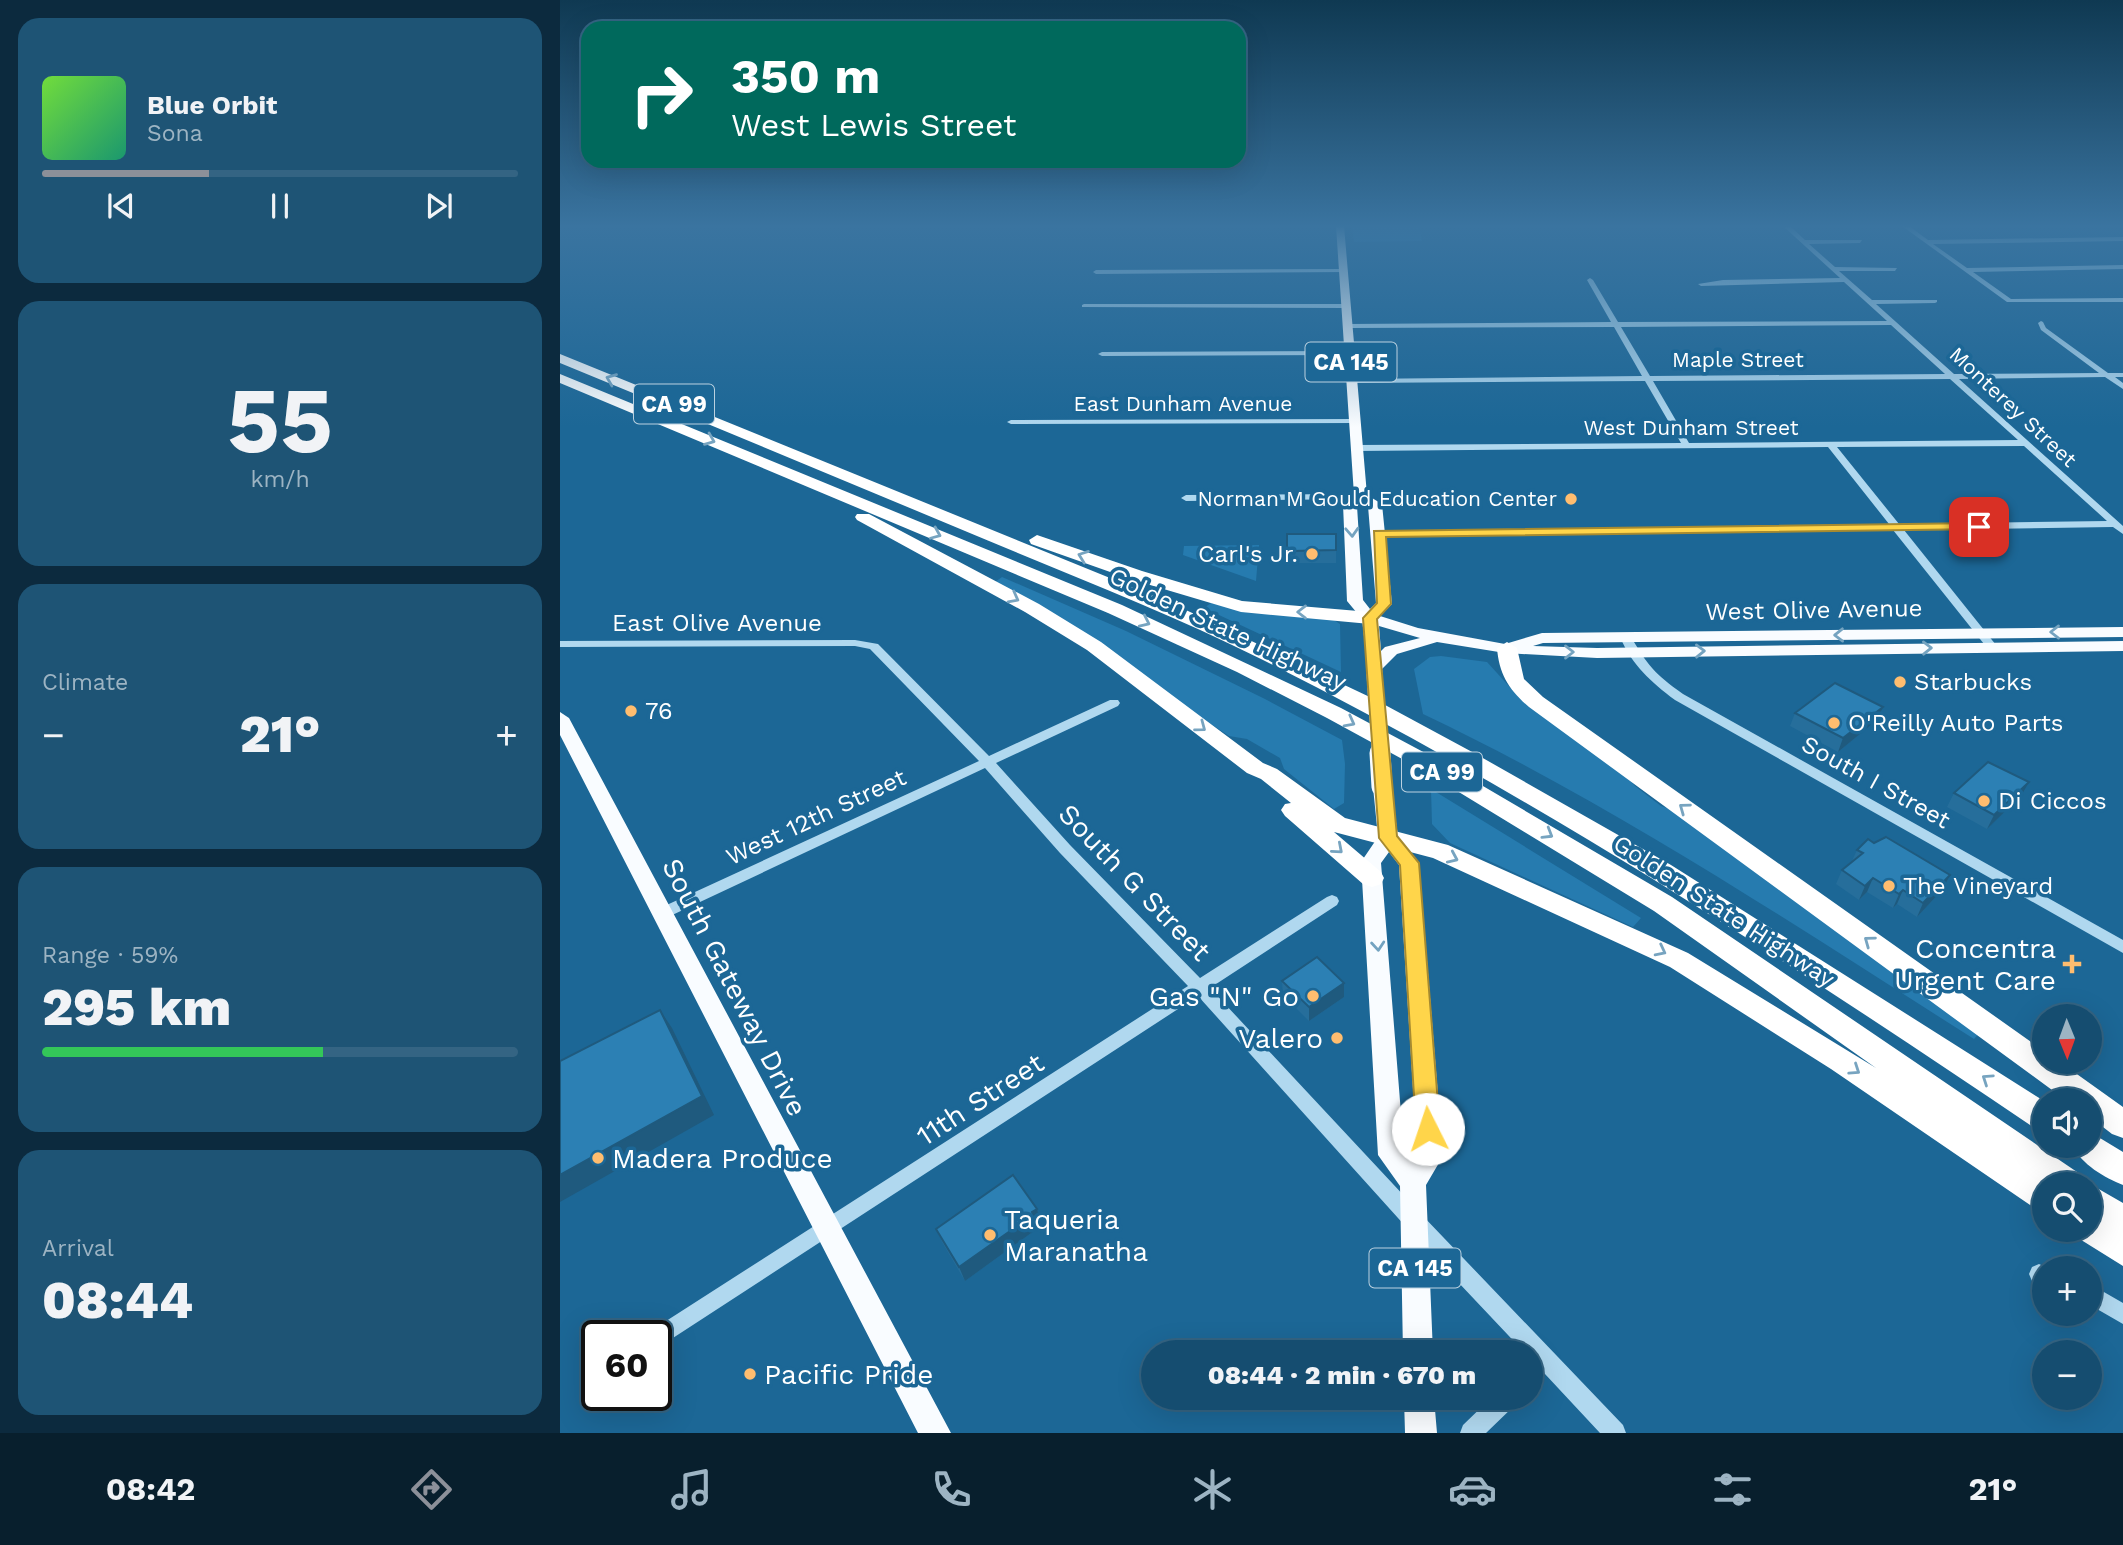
<!DOCTYPE html>
<meta charset="utf-8">
<style>
body{margin:0;font-family:"Work Sans",sans-serif;background:#1e5475;color:#f1f3f6;height:100vh;display:flex;flex-direction:column;font-size:26px;white-space:nowrap}
*{box-sizing:border-box;margin:0}
p{font-size:23px;color:#9db4c3}
.icon{flex:none;width:38px;height:38px;fill:none;stroke:currentColor;stroke-width:2;stroke-linecap:round;stroke-linejoin:round}
.map{position:relative;flex:1;overflow:hidden}
.panel{display:flex;flex-direction:column;gap:18px;padding:18px;background:#0c2a3e;width:560px}
.panel>*{flex:none}
.guide{position:absolute;left:21px;top:21px;width:665px;height:147px;border-radius:21px;box-shadow:0 7px 28px #0002,0 0 0 2px #346483;background:#00695c;color:#fff;overflow:hidden}
.needle{width:46px;rotate:179deg}
.controls{position:absolute;left:1472px;top:1004px;display:grid;gap:14px}
.controls a{display:grid;place-items:center;width:70px;height:70px;border-radius:50%;background:#154d70;box-shadow:0 7px 28px #0002,0 0 0 2px #346483;font-size:35px}
.speed{position:absolute;left:21px;top:1320px;display:flex;gap:14px;font-size:35px;font-weight:700;text-align:center}
.speed>*{display:grid;place-content:center;width:91px;height:91px;border-radius:50%;background:#154d70;box-shadow:0 7px 28px #0002,0 0 0 2px #346483;line-height:1}
.speed .limit{border:4px solid #111;border-radius:10px;background:#fff;color:#111}
.pin{position:absolute;display:grid;place-items:center;width:60px;height:60px;color:#fff;margin:-30px;border-radius:14px;box-shadow:0 4px 10px #0006}
.me{position:absolute;width:77px;margin:-38px;rotate:356deg;stroke-linejoin:round;filter:drop-shadow(0 0 5px #0008)}
.turn{display:flex;align-items:center;gap:24px;height:147px;padding:0 35px;font-size:32px}
.turn .icon{width:91px;height:91px;stroke-width:2.5}
.turn b{display:block;font-size:49px;line-height:60px}
.big{font-size:52px;font-weight:800;line-height:1.1}
.panel .card{flex:1;display:flex;flex-direction:column;justify-content:center;gap:10px;min-width:0;padding:0 24px;border-radius:21px;background:#1e5475}
.panel .dial{align-items:center;gap:0}
.dial b{font-size:91px;line-height:1}
.song{display:flex;align-items:center;gap:21px}
.cover{width:84px;height:84px;border-radius:10px;background:linear-gradient(135deg,hsl(100 70% 55%),hsl(160 70% 35%))}
.played{height:7px;border-radius:4px;background:linear-gradient(90deg,#8c9099 35%,#346483 35%)}
.keys{display:flex;justify-content:space-around;direction:ltr}
.heat{display:flex;justify-content:space-between;align-items:center;font-size:38px;direction:ltr}
.charge{height:10px;border-radius:5px;background:linear-gradient(90deg,#34c759 59%,#346483 0)}
.trip{position:absolute;left:581px;top:1340px;width:402px;height:70px;border-radius:35px;background:#154d70;box-shadow:0 7px 28px #0002,0 0 0 2px #346483;font-weight:800;line-height:70px;text-align:center}
.tab-bar{display:flex;height:112px;justify-content:space-around;align-items:center;background:#081f2d;color:#9db4c3}
.tab-bar .icon{width:49px;height:49px}
.tab-bar .current{color:#8c9099}
.tab-bar b{font-size:32px;color:#f1f3f6}
main{display:flex;flex:1;min-height:0}
.map>svg:first-child{display:block}
.green{fill:#267baf}
.lines{fill:none;stroke-linecap:round;stroke-linejoin:round}
.minor{fill:#b0d8ef;fill-rule:evenodd}
.major{fill:#f9fcff;fill-rule:evenodd}
.highway{fill:#fff;fill-rule:evenodd}
.major-bridge-far1{stroke:#f9fcff;stroke-width:16}
.major-bridge{stroke:#f9fcff;stroke-width:21}
.wall{fill:#266e9b}
.shaded-wall{fill:#1f5a7e}
.building{fill:#2c80b4;stroke:#1f5a7e;stroke-width:2}
.oneway{stroke:#77a4c0}
.oneway2{stroke:#74a3c0}
.route{fill:#ffd54a;stroke:#a68a30;stroke-width:2}
.poi-dot{fill:#ffbd6f;stroke:#1c6796;stroke-width:2.5}
.labels{text-anchor:middle;stroke-width:7;stroke-linejoin:round;paint-order:stroke}
.far-street-label{font-size:21px;fill:#fff;stroke:#1c6796}
.far-poi-label{font-size:21px;fill:#fff;stroke:#1c6796;text-anchor:end}
.shield{fill:#1c6796;stroke:#bbd1e0;stroke-width:2}
.shield-label{font-size:23px;font-weight:bold;fill:#fff}
.poi-label{font-size:24px;fill:#fff;stroke:#1c6796;text-anchor:start}
.street-label{font-size:24px;fill:#fff;stroke:#1c6796}
.near-street-label{font-size:28px;fill:#fff;stroke:#1c6796}
.near-poi-label{font-size:28px;fill:#fff;stroke:#1c6796;text-anchor:end}
</style>
<main>
<section class="panel">
<div class="card">
<div class="song"><i class="cover"></i><div><b>Blue Orbit</b><p>Sona</p></div></div>
<div class="played"></div>
<div class="keys"><svg class="icon" aria-label="previous" viewBox="0 0 24 24"><path d="M18 5L8 12l10 7zM5 5v14"/></svg><svg class="icon" aria-label="pause" viewBox="0 0 24 24"><path d="M8 5v14M16 5v14"/></svg><svg class="icon" aria-label="next" viewBox="0 0 24 24"><path d="M6 5l10 7-10 7zM19 5v14"/></svg></div>
</div>
<div class="card dial"><b>55</b><p>km/h</p></div>
<div class="card"><p>Climate</p>
<div class="heat"><a>−</a><b class="big">21°</b><a>+</a></div>
</div>
<div class="card"><p>Range · 59%</p><b class="big">295 km</b><div class="charge"></div></div>
<div class="card"><p>Arrival</p><b class="big">08:44</b></div>
</section>
<div class="map">
<svg width="1563" height="1433" viewBox="0 0 1563 1433">
<rect width="100%" height="100%" fill="#1c6796"/>
<path class="green" d="M792,226H859L862,241L794,242Z
M699,545L696,581L623,555L624,546Z
M442,577L566,631L705,699L782,740L785,764L784,803L774,809L724,769L720,758L687,739L669,736L435,582Z
M651,603L690,613L771,618L780,624L781,672L644,608Z
M881,656L927,662L957,695L1056,765L1075,786L1101,806L1121,813L1422,1030L1414,1039C1234,925 1055,805 863,714L854,669L870,657Z
M871,789L1081,918L1073,927L890,843L872,824Z"/>
<g class="lines">
<path class="minor" d="M1223,226H1230L1245,240H1302L1300,243L1249,244L1275,267L1337,268L1335,271H1279L1312,300H1377V302L1375,303L1316,304L1394,374L1539,373L1481,330L1478,323L1481,321L1483,322L1486,328L1548,373H1563V377H1555L1563,383V389L1545,377L1399,379L1563,526V534L1553,527L1344,530L1436,645L1438,647L1436,649H1428L1333,530L816,536V532L819,531L1329,524L1268,447L797,451L793,448L797,445L1121,443L1085,381L793,383L789,381L793,379L1082,376L1054,327L788,328L784,326L788,324L1051,322L1027,280L1030,278L1033,280L1058,322L1327,321L1284,282L1141,286L1138,284L1163,280L1280,278ZM1331,325L1385,374L1090,376L1061,327ZM1390,379L1458,440L1129,443L1093,381ZM1464,446L1547,521L1339,524L1277,447Z
M1342,226H1349L1368,240L1563,237V241L1373,244L1407,268L1563,265V269L1413,272L1451,299L1563,298V302H1447Z
M784,269L786,272L536,274L533,272L536,270Z
M524,304H787L790,306L787,308L522,307V305Z
M793,351V355H790L542,356L538,354L542,352Z
M799,419V423H796L451,424L447,422L451,420Z
M801,494L806,497L804,499L626,501L621,498L626,495Z
M1066,634L1070,635C1087,665 1095,674 1123,694L1563,940V953L1115,700C1091,682 1072,665 1060,637Z
M295,640L318,644L429,756L550,700H558L560,703L558,706L436,763L510,845L640,978L767,897L772,895L777,897L779,901L777,905L650,988L861,1214L1063,1425L1066,1433H1040L985,1374L978,1380L971,1383V1353H965L847,1228L638,996L96,1349V1335H87L89,1332L628,986L500,853L425,768L108,917L103,919L98,917L96,913L98,909L419,761L310,649L295,646L0,647V641Z
M1479,1264L1490,1269H1484V1286L1472,1281L1469,1274L1472,1267Z
M1530,1284L1563,1303V1324L1530,1305Z
M931,1398H957L954,1406L926,1433H900L903,1425Z"/>
<path class="major" d="M776,226H784L807,495L822,504L832,604L820,616L858,628L945,644L982,633L1563,627V637L983,643L973,646L1037,648L1563,641V651L1037,658L945,653L877,642L837,654L820,671H808L802,619L787,601L783,504L794,495ZM802,502L808,506L816,603L810,609L803,600L797,506ZM819,626L860,638L825,647L821,651Z
M0,712L9,718L391,1433H358L0,735Z
M822,781L829,782L831,787L838,836L859,863L883,1156L866,1185L873,1353H843L840,1186L818,1155L801,862L818,837L813,787L815,782ZM829,852L839,865L857,1153L852,1161L844,1151L821,863Z
M844,1398H874L877,1433H845Z"/>
<path class="highway" d="M0,354L609,602L814,699L914,753L1111,865L1484,1101V1131L1473,1127C1223,958 971,794 701,659C609,613 512,576 417,536C278,478 139,420 0,363Z
M0,374L562,605L781,708L882,762L1112,897L1520,1174L1525,1185H1484V1211L1473,1207L1271,1069L1110,967L873,858L774,832L821,872L824,878L821,884L812,887L803,884L725,816L721,810L725,804L731,803L701,779L687,773L527,650L465,612L297,520L295,517L297,514H309L479,604L541,642L703,763L717,769L785,818L888,845L1128,953L1316,1068L1094,911L866,772L767,718L677,672L548,613L0,383Z
M477,535L582,571L682,601L810,612L819,618L810,624L681,612L570,579L471,544L469,540Z
M947,642L957,648L964,679L983,697L1484,1051V1062H1500L1563,1107V1138L1552,1134L1530,1117V1101H1507L969,707C949,690 939,674 937,648Z
M1530,1132L1563,1152V1185C1545,1178 1521,1164 1513,1146H1530Z
M1530,1184L1563,1203V1266L1518,1238L1515,1230H1530V1185H1527Z"/>
<path class="major-bridge-far1" d="M814,667L820,755"/>
<path class="major-bridge" d="M820,753L822,787"/>
</g>
<path class="wall" d="M776,534V563H732L727,562V549Z
M1235,713L1317,720L1278,752L1230,726Z
M1394,793L1461,796L1427,829L1387,807Z
M1314,843L1390,875L1383,889L1357,917L1337,904L1333,908L1307,892L1299,900L1276,884L1282,870L1292,861L1297,850Z
M722,981L784,997L749,1021L723,995Z
M477,1209L481,1223L477,1225L478,1228L405,1281L382,1242L376,1229Z"/>
<path class="shaded-wall" d="M1323,707L1317,720L1278,752L1283,738Z
M1469,782L1461,796L1427,829L1434,815Z
M1390,875L1383,889L1357,917L1363,903Z
M1313,878L1307,892L1299,900L1305,886Z
M1343,890L1337,904L1333,908L1339,894Z
M784,983V997L749,1021V1007Z
M100,1010L112,1028L154,1115L0,1202V1175Z
M477,1209L481,1223L477,1225L478,1228L405,1281L399,1267Z"/>
<path class="building" d="M727,534H776V550L731,551L727,549Z
M1275,683L1323,707L1283,738L1235,713Z
M1428,762L1469,782L1434,815L1394,793Z
M1326,837L1390,875L1363,903L1343,890L1339,894L1313,878L1305,886L1282,870L1303,853L1297,850L1308,839L1314,843Z
M757,957L784,983L749,1007L722,981Z
M100,1010L142,1096L0,1175V1061Z
M453,1175L477,1209L472,1212L473,1215L399,1267L376,1229Z"/>
<defs><path id="oneway-chevron" d="M-2-3.5L2.5 0L-2 3.5" fill="none" stroke-width="1.6" stroke-linecap="round" stroke-linejoin="round" transform="scale(1.75)"/></defs>
<g class="oneway">
<use href="#oneway-chevron" transform="translate(51 379) rotate(-158)"/>
<use href="#oneway-chevron" transform="translate(150 440) rotate(22)"/>
<use href="#oneway-chevron" transform="translate(376 534) rotate(23)"/>
<use href="#oneway-chevron" transform="translate(523 556) rotate(-160)"/>
<use href="#oneway-chevron" transform="translate(454 598) rotate(28)"/>
<use href="#oneway-chevron" transform="translate(742 612) rotate(-180)"/>
<use href="#oneway-chevron" transform="translate(585 622) rotate(25)"/>
<use href="#oneway-chevron" transform="translate(790 722) rotate(28)"/>
<use href="#oneway-chevron" transform="translate(641 727) rotate(37)"/>
<use href="#oneway-chevron" transform="translate(1124 808) rotate(-144)"/>
<use href="#oneway-chevron" transform="translate(988 834) rotate(31)"/>
<use href="#oneway-chevron" transform="translate(778 849) rotate(41)"/>
<use href="#oneway-chevron" transform="translate(893 858) rotate(24)"/>
<use href="#oneway-chevron" transform="translate(1309 941) rotate(-144)"/>
<use href="#oneway-chevron" transform="translate(1101 951) rotate(27)"/>
<use href="#oneway-chevron" transform="translate(1295 1070) rotate(34)"/>
<use href="#oneway-chevron" transform="translate(1427 1079) rotate(-146)"/>
</g>
<g class="oneway2">
<use href="#oneway-chevron" transform="translate(792 532) rotate(87)"/>
<use href="#oneway-chevron" transform="translate(1495 632) rotate(180)"/>
<use href="#oneway-chevron" transform="translate(1279 635) rotate(179)"/>
<use href="#oneway-chevron" transform="translate(1367 648) rotate(-1)"/>
<use href="#oneway-chevron" transform="translate(1140 651) rotate(-1)"/>
<use href="#oneway-chevron" transform="translate(1009 652)"/>
<use href="#oneway-chevron" transform="translate(818 946) rotate(85)"/>
</g>
<linearGradient id="sky" x2="0" y2="1"><stop stop-color="#0f3952"/><stop offset="0.53" stop-color="#3a74a0"/><stop offset="1" stop-color="#3a74a0" stop-opacity="0"/></linearGradient>
<rect width="1563" height="427" fill="url(#sky)"/>
<path class="route" d="M1419,523L1424,524V529L826,537L831,604L817,619L837,836L859,863L880,1129L876,1137L868,1140L860,1137L856,1129L840,865L819,838L803,618L817,603L814,531Z"/>
<g class="poi-dot">
<circle cx="1011" cy="499" r="7"/>
<circle cx="752" cy="554" r="7"/>
<circle cx="1340" cy="682" r="7"/>
<circle cx="71" cy="711" r="7"/>
<circle cx="1274" cy="723" r="7"/>
<circle cx="1424" cy="801" r="7"/>
<circle cx="1329" cy="886" r="7"/>
<path d="M1508.5 953.5h7v7h7v7h-7v7h-7v-7h-7v-7h7z"/>
<circle cx="753" cy="996" r="7"/>
<circle cx="777" cy="1038" r="7"/>
<circle cx="38" cy="1158" r="7"/>
<circle cx="430" cy="1235" r="7"/>
<circle cx="190" cy="1374" r="7"/>
</g>
<g class="labels">
<g class="far-street-label">
<text x="1178" y="367">Maple Street</text>
<text x="623" y="411">East Dunham Avenue</text>
<text transform="translate(1453 407) rotate(43)" y="7">Monterey Street</text>
<text x="1131" y="435">West Dunham Street</text>
</g>
<g class="far-poi-label">
<text x="997" y="506">Norman M Gould Education Center</text>
</g>
<g class="shield">
<rect x="745.5" y="342.5" width="91" height="39" rx="5"/>
<rect x="74" y="384.5" width="80" height="39" rx="5"/>
<rect x="842" y="752.5" width="80" height="39" rx="5"/>
<rect x="809.5" y="1248.5" width="91" height="39" rx="5"/>
</g>
<g class="shield-label">
<text x="791" y="370">CA 145</text>
<text x="114" y="412">CA 99</text>
<text x="882" y="780">CA 99</text>
<text x="855" y="1276">CA 145</text>
</g>
<g class="poi-label">
<text x="738" y="562" text-anchor="end">Carl's Jr.</text>
<text x="1354" y="690">Starbucks</text>
<text x="85" y="719">76</text>
<text x="1288" y="731">O'Reilly Auto Parts</text>
<text x="1438" y="809">Di Ciccos</text>
<text x="1343" y="894">The Vineyard</text>
</g>
<g class="street-label">
<text transform="translate(1254 610) rotate(-1)" y="8">West Olive Avenue</text>
<text x="157" y="631">East Olive Avenue</text>
<text transform="translate(668 629) rotate(25)" y="8">Golden State Highway</text>
<text transform="translate(1316 782) rotate(29)" y="8">South I Street</text>
<text transform="translate(256 817) rotate(-25)" y="8">West 12th Street</text>
<text transform="translate(1164 911) rotate(33)" y="8">Golden State Highway</text>
</g>
<g class="near-street-label">
<text transform="translate(575 882) rotate(46)" y="10">South G Street</text>
<text transform="translate(175 987) rotate(63)" y="10">South Gateway Drive</text>
<text transform="translate(420 1099) rotate(-33)" y="10">11th Street</text>
</g>
<g class="near-poi-label">
<text x="1496" y="958">Concentra<tspan x="1496" dy="32">Urgent Care</tspan></text>
<text x="739" y="1006">Gas "N" Go</text>
<text x="763" y="1048">Valero</text>
<text x="52" y="1168" text-anchor="start">Madera Produce</text>
<text x="444" y="1229" text-anchor="start">Taqueria<tspan x="444" dy="32">Maranatha</tspan></text>
<text x="204" y="1384" text-anchor="start">Pacific Pride</text>
</g>
</g>
</svg>
<div class="controls">
<a><svg class="needle" viewBox="-14 -14 28 28"><path d="M0-13l5 13h-10z" fill="#e53935"/><path d="M0 13l5-13h-10z" fill="#9db4c3"/></svg></a>
<a><svg class="icon" aria-label="sound" viewBox="0 0 24 24"><path d="M4 9h4l5-4v14l-5-4H4zM17 9q2 3 0 6"/></svg></a>
<a><svg class="icon" aria-label="search" viewBox="0 0 24 24"><circle cx="10" cy="10" r="6"/><path d="M15 15l6 6"/></svg></a>
<a>+</a>
<a>−</a>
</div>
<div class="speed"><div class="limit">60</div></div>
<div class="pin" style="left:1419px;top:527px;background:#d93025"><svg class="icon" aria-label="arrive" viewBox="0 0 24 24"><path d="M6 21V4h12l-3 4 3 4H6"/></svg></div>
<svg class="me" style="left:868px;top:1129px" viewBox="-20 -20 40 40"><circle r="19" fill="#fff"/><path d="M0-13L10 11 0 6-10 11z" fill="#ffd54a"/></svg>
<div class="trip">08:44 · 2 min · 670 m</div>
<div class="guide">
<div class="turn"><svg class="icon" aria-label="right" viewBox="0 0 24 24"><path d="M7 20v-9h11M14 6l5 5-5 5"/></svg><div><b>350 m</b>West Lewis Street</div></div>
</div>
</div>
</main>
<nav class="tab-bar">
<b>08:42</b>
<svg class="icon current" aria-label="directions" viewBox="0 0 24 24"><path d="M12 3l9 9-9 9-9-9zM9 14v-3h6M13 9l2 2-2 2"/></svg>
<svg class="icon" aria-label="music" viewBox="0 0 24 24"><path d="M9 18V5l10-2v13"/><circle cx="6" cy="18" r="3"/><circle cx="16" cy="16" r="3"/></svg>
<svg class="icon" aria-label="phone" viewBox="0 0 24 24"><path d="M5 4h4l2 5-3 2q2 4 5 5l2-3 5 2v4C11 20 4 13 5 4z"/></svg>
<svg class="icon" aria-label="climate" viewBox="0 0 24 24"><path d="M12 3v18M4 7l16 10M4 17L20 7"/></svg>
<svg class="icon" aria-label="car" viewBox="0 0 24 24"><path d="M5 17H2v-5l4-1 3-4h7l3 4 3 1v5h-3M9 17h6M6 11h13"/><circle cx="7" cy="17" r="2"/><circle cx="17" cy="17" r="2"/></svg>
<svg class="icon" aria-label="filters" viewBox="0 0 24 24"><path d="M4 7h16M4 17h16"/><circle cx="9" cy="7" r="2"/><circle cx="15" cy="17" r="2"/></svg>
<b>21°</b>
</nav>
